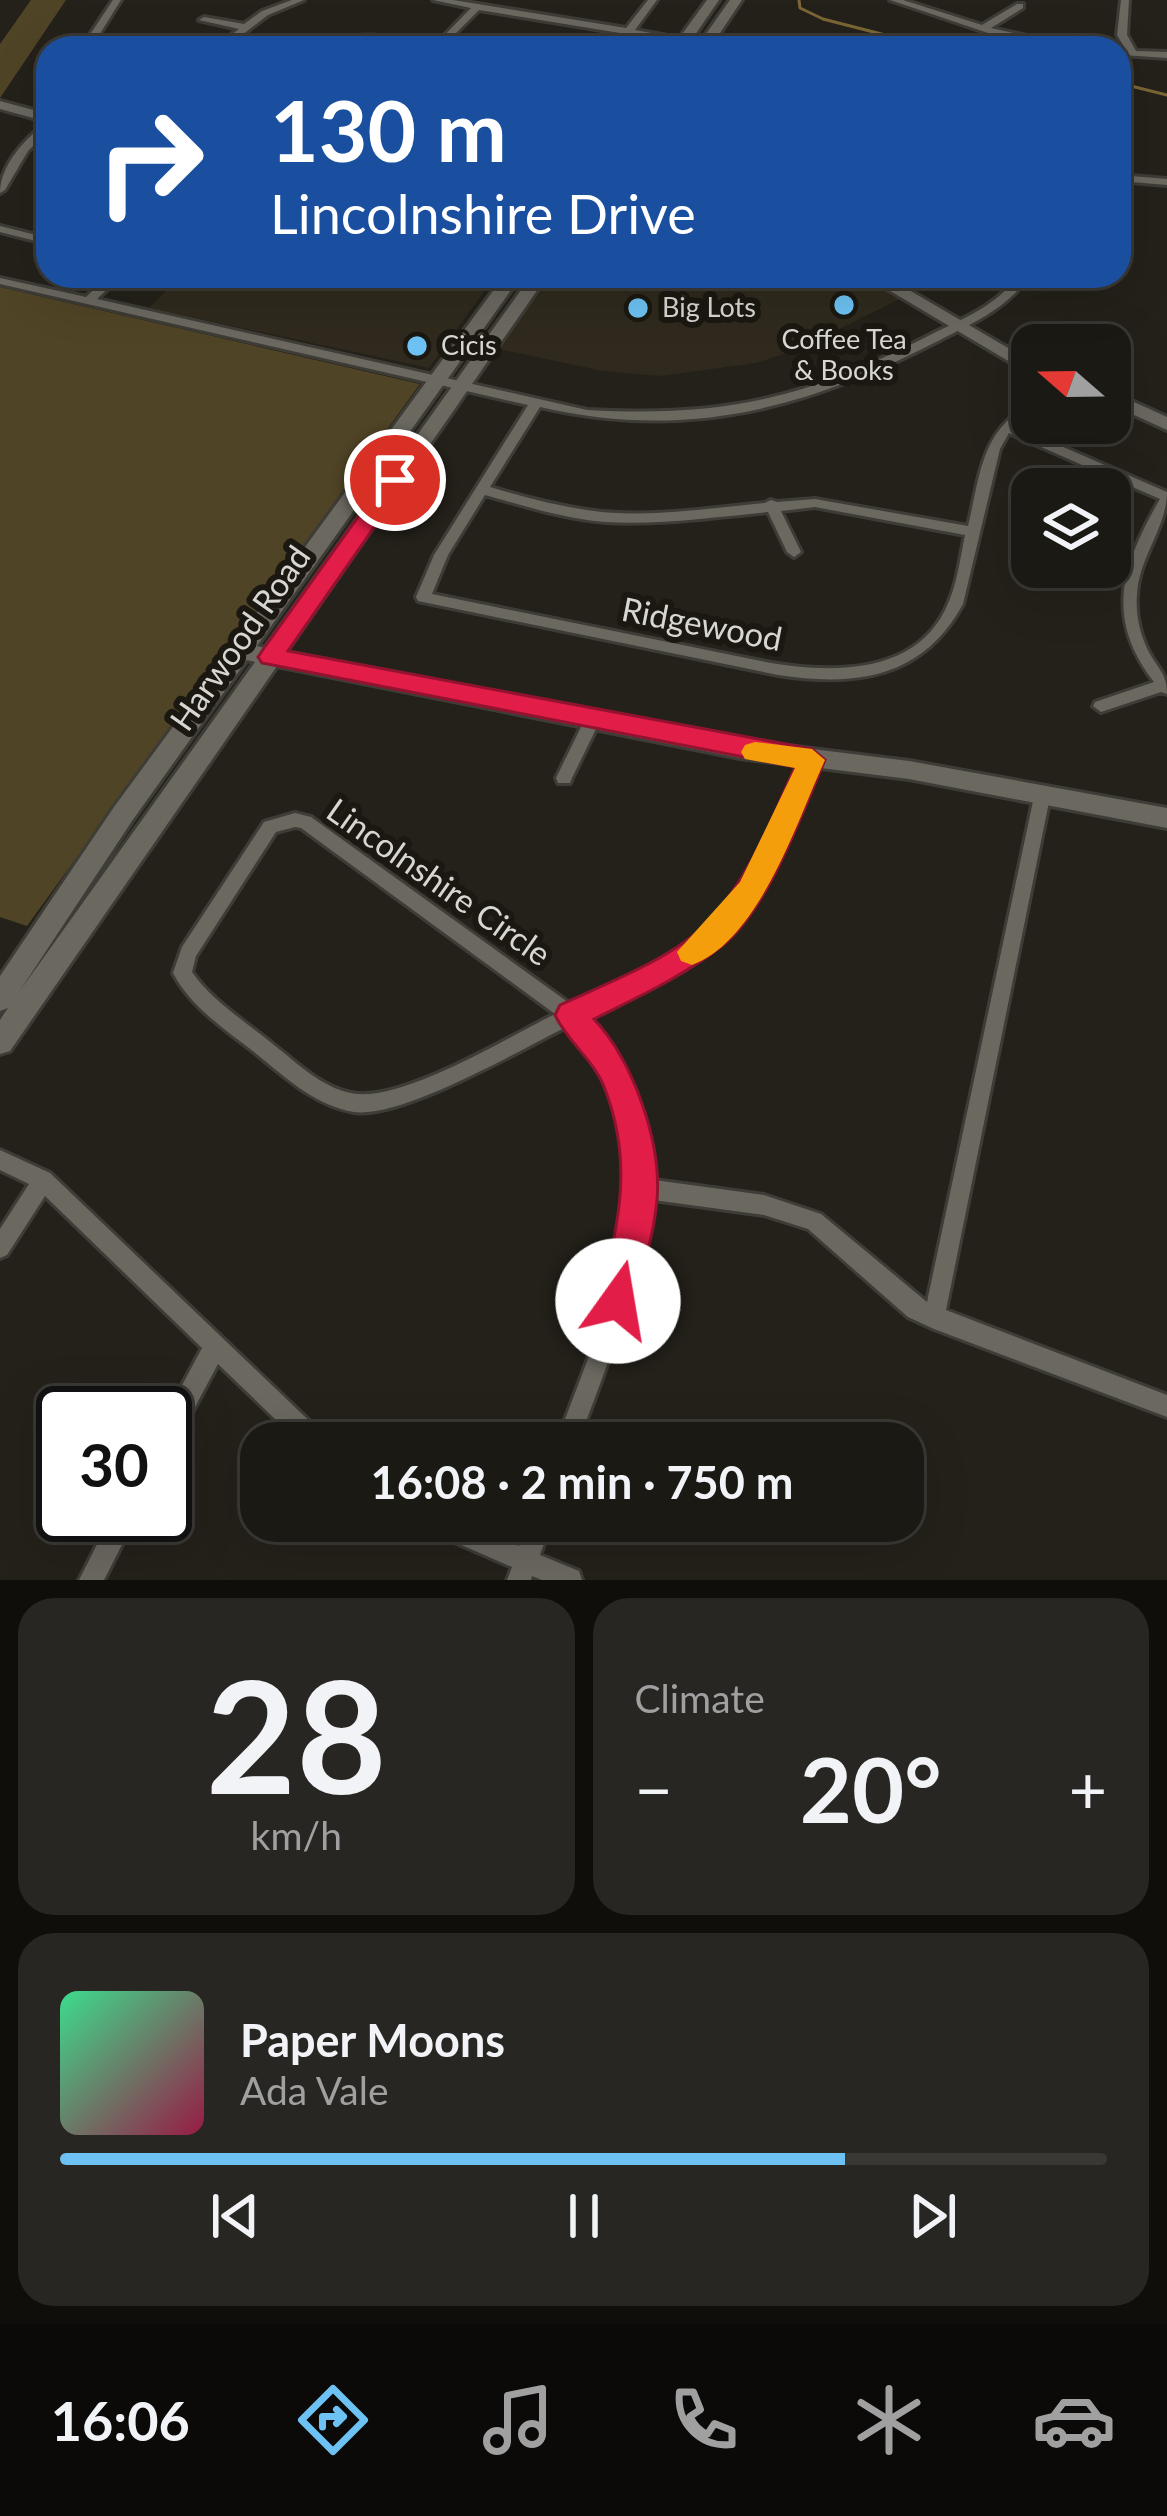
<!DOCTYPE html>
<meta charset="utf-8">
<style>
body{margin:0;font-family:Lato,sans-serif;background:#282622;color:#f1f3f6;height:100vh;display:flex;flex-direction:column;font-size:45px;white-space:nowrap}
*{box-sizing:border-box;margin:0}
p{font-size:39px;color:#a0a0a0}
.icon{flex:none;width:66px;height:66px;fill:none;stroke:currentColor;stroke-width:2;stroke-linecap:round;stroke-linejoin:round}
.map{position:relative;height:1580px;overflow:hidden}
.drawer{display:flex;flex-direction:column;gap:18px;padding:18px;background:#0f0e0b;flex:1}
.drawer>*{flex:none}
.top-card{position:absolute;left:36px;top:36px;width:1095px;height:252px;border-radius:36px;box-shadow:0 12px 48px #0002,0 0 0 3px #393834;background:#1a4fa0;color:#fff;overflow:hidden}
.needle{width:78px;rotate:290deg}
.fabs{position:absolute;left:1011px;top:324px;display:grid;gap:24px}
.fabs a{display:grid;place-items:center;width:120px;height:120px;border-radius:24px;background:#1b1914;box-shadow:0 12px 48px #0002,0 0 0 3px #393834;font-size:60px}
.speed{position:absolute;left:36px;top:1386px;display:flex;gap:24px;font-size:60px;font-weight:700;text-align:center}
.speed>*{display:grid;place-content:center;width:156px;height:156px;border-radius:50%;background:#1b1914;box-shadow:0 12px 48px #0002,0 0 0 3px #393834;line-height:1}
.speed .limit{border:6px solid #111;border-radius:18px;background:#fff;color:#111}
.pin{position:absolute;display:grid;place-items:center;width:102px;height:102px;color:#fff;margin:-51px;border:6px solid #fff;border-radius:50%;box-shadow:0 3px 12px #0007}
.me{position:absolute;width:132px;margin:-66px;rotate:13deg;stroke-linejoin:round;filter:drop-shadow(0 0 9px #0008)}
.turn{display:flex;align-items:center;gap:42px;height:252px;padding:0 36px;font-size:54px}
.turn .icon{width:156px;height:156px;stroke-width:2.5}
.turn b{display:block;font-size:84px;line-height:102px}
.big{font-size:90px;font-weight:700;line-height:1.1}
.drawer .widget{flex:1;display:flex;flex-direction:column;justify-content:center;gap:18px;min-width:0;padding:0 42px;border-radius:36px;background:#282622}
.drawer .dial{align-items:center;gap:0}
.dial b{font-size:156px;line-height:1}
.song{display:flex;align-items:center;gap:36px}
.cover{width:144px;height:144px;border-radius:18px;background:linear-gradient(135deg,hsl(150 70% 55%),hsl(340 70% 35%))}
.played{height:12px;border-radius:6px;background:linear-gradient(90deg,#6dc2f3 75%,#393834 75%)}
.keys{display:flex;justify-content:space-around;direction:ltr}
.heat{display:flex;justify-content:space-between;align-items:center;font-size:66px;direction:ltr}
.drawer .tiles{flex:1;display:grid;gap:18px;grid-template-columns:1fr 1fr}
.widget:last-child{grid-column:span 2}
.trip{position:absolute;left:240px;top:1422px;width:684px;height:120px;border-radius:36px;background:#1b1914;box-shadow:0 12px 48px #0002,0 0 0 3px #393834;font-weight:700;line-height:120px;text-align:center}
.dock{display:flex;height:192px;justify-content:space-around;align-items:center;background:#0b0a08;color:#a0a0a0}
.dock .icon{width:84px;height:84px}
.dock .active{color:#6dc2f3}
.dock b{font-size:54px;color:#f1f3f6}
.map>svg:first-child{display:block}
.built{fill:#2f2a1d}
.green{fill:#504426}
.lines{fill:none;stroke-linecap:round;stroke-linejoin:round}
.stream{stroke:#7b6735;stroke-width:3}
.street-casing{stroke:#3e3c36;stroke-width:6}
.secondary-casing{stroke:#3e3c36;stroke-width:6}
.street{fill:#6b6860;fill-rule:evenodd}
.secondary{fill:#6b6860;fill-rule:evenodd}
.route{fill:#e11d48;stroke:#92132f;stroke-width:3}
.slow{fill:#f59e0b}
.poi-dot{fill:#6dc2f3;stroke:#1b1811;stroke-width:4.5}
.labels{text-anchor:middle;stroke-width:12;stroke-linejoin:round;paint-order:stroke}
.far-poi-label{font-size:27px;fill:#d8d6d1;stroke:#1b1811;text-anchor:start}
.street-label{font-size:33px;fill:#d8d6d1;stroke:#1b1811}
</style>
<div class="map">
<svg width="1167" height="1580" viewBox="0 0 1167 1580">
<rect width="100%" height="100%" fill="#24211a"/>
<path class="built" d="M181,276H495L429,368L149,308Z
M549,276H851L902,298L796,350L756,363L660,376L603,371L498,349Z"/>
<path class="green" d="M31,0H66L0,98V44Z
M0,287L420,384L27,926L0,917Z"/>
<g class="lines">
<path class="stream" d="M799,0L800,8L823,19L936,48
M548,48H567
M1119,83L1167,95"/>
<defs>
<path id="street" d="M113,0H121L91,48H81Z
M292,0H304L268,15L225,48H214L239,29L199,20L204,17L244,24L262,11Z
M433,0H453L626,28L648,0H657L635,30L711,44L706,47L479,10L441,48H412L363,41L351,42L335,48H323C353,27 399,36 432,48L471,8Z
M890,0H903L982,25L1017,4H1023V8L991,28L1080,48H1060L1000,37Z
M1121,0H1129L1127,35L1136,51L1167,52V58L1123,55V51L1126,50L1117,35Z
M48,122V131L28,151L5,190L0,193C0,165 26,137 48,122Z
M1119,175L1167,179V185L1119,181Z
M0,226L48,238V244L0,232Z
M108,276H121L97,299L587,410C727,418 810,397 934,333C964,318 998,305 1017,276H1029C1008,308 973,323 940,340C808,408 687,441 540,407L490,487C527,498 564,508 602,512C656,517 711,508 765,503L771,500L777,502L815,499L968,526C980,477 981,428 1032,404V414L1015,426L1167,492C1167,527 1139,557 1137,594C1135,616 1141,640 1153,659C1162,673 1167,677 1167,694L1161,692L1101,712L1093,706L1095,702L1154,682C1104,617 1122,565 1160,499L1009,433L1000,449L963,604C923,678 856,687 778,675L418,601L416,597L434,555L528,405L0,284V278L86,297ZM485,495C525,506 565,519 606,522C660,525 714,517 768,512L787,552L794,557L801,552L781,511L815,507L965,535C960,559 957,586 946,608C913,678 824,673 761,661L432,594L448,555Z
M592,715L600,721L572,778L570,783H558L556,778L584,721Z
M812,754L820,760C791,827 767,905 708,952C671,981 626,998 584,1018C620,1066 648,1116 647,1179L764,1195L821,1214L927,1302L1035,792L1037,787H1049L1051,792L946,1310L1167,1395V1417L934,1329L908,1317L808,1229L764,1215L646,1199C642,1283 607,1364 578,1443H556C598,1330 666,1188 600,1071C591,1055 578,1041 568,1026C522,1049 402,1119 354,1112C317,1106 287,1079 259,1056C228,1031 192,1009 173,973L182,947L264,822L295,813L311,817L572,1005C614,986 659,969 695,941C752,896 776,824 804,760ZM295,827L301,828L555,1014C510,1036 399,1104 351,1093C321,1087 297,1063 274,1045C245,1021 213,1002 192,972L196,956L276,832Z
M0,1150L50,1173L324,1435L327,1443H300L218,1364L173,1448L165,1451V1417L202,1348L45,1196L7,1255L0,1258V1229L29,1184L0,1170Z
M112,1515H137L104,1580H79Z
M421,1521H461L519,1546L528,1521H552L540,1555L579,1571L582,1580H542L532,1576L531,1580H507L512,1567L425,1529Z"/>
<path id="secondary" d="M707,0H719L686,48H672Z
M730,0H742L710,48H696Z
M0,101L48,114V122L0,109Z
M504,276H521L257,646L265,648L531,276H547L286,652L740,740L909,761L1167,808V828L909,779L740,758L277,666L10,1051L0,1054V1020L8,1008L0,1011V976L114,807ZM247,660L255,662L19,992L132,821Z
M865,276H885L1032,362V375Z
M1110,391L1167,417V430L1110,404Z"/>
</defs>
<use href="#street" class="street-casing"/>
<use href="#secondary" class="secondary-casing"/>
<use href="#street" class="street"/>
<use href="#secondary" class="secondary"/>
</g>
<path class="route" d="M395,473L407,480L288,651L812,749L825,760C802,813 768,909 723,945C684,976 638,997 594,1019C633,1061 662,1142 657,1200C654,1234 643,1268 635,1301L630,1314L618,1319L605,1314L600,1301C617,1226 634,1168 606,1092C596,1061 568,1043 555,1015L560,1005C605,984 674,958 708,922C749,879 771,821 795,767L262,663L258,657L262,651L388,475Z"/>
<path class="slow" d="M755,742L812,749L825,760C797,821 759,941 692,965L681,961L677,952L740,882L795,768L745,759L741,752L745,745Z"/>
<g class="poi-dot">
<circle cx="844" cy="305" r="12"/>
<circle cx="638" cy="308" r="12"/>
<circle cx="417" cy="346" r="12"/>
</g>
<g class="labels">
<g class="far-poi-label">
<text x="662" y="317">Big Lots</text>
<text x="844" y="349" text-anchor="middle">Coffee Tea<tspan x="844" dy="31">&amp; Books</tspan></text>
<text x="441" y="355">Cicis</text>
</g>
<g class="street-label">
<text transform="translate(702 624) rotate(11)" y="12">Ridgewood</text>
<text transform="translate(240 638) rotate(-55)" y="12">Harwood Road</text>
<text transform="translate(439 882) rotate(35)" y="12">Lincolnshire Circle</text>
</g>
</g>
</svg>
<div class="fabs">
<a><svg class="needle" viewBox="-14 -14 28 28"><path d="M0-13l5 13h-10z" fill="#e53935"/><path d="M0 13l5-13h-10z" fill="#a0a0a0"/></svg></a>
<a><svg class="icon" aria-label="layers" viewBox="0 0 24 24"><path d="M12 4l9 5-9 5-9-5zM3 14l9 5 9-5"/></svg></a>
</div>
<div class="speed"><div class="limit">30</div></div>
<div class="pin" style="left:395px;top:480px;background:#d93025"><svg class="icon" aria-label="arrive" viewBox="0 0 24 24"><path d="M6 21V4h12l-3 4 3 4H6"/></svg></div>
<svg class="me" style="left:618px;top:1301px" viewBox="-20 -20 40 40"><circle r="19" fill="#fff"/><path d="M0-13L10 11 0 6-10 11z" fill="#e11d48"/></svg>
<div class="trip">16:08 · 2 min · 750 m</div>
<div class="top-card">
<div class="turn"><svg class="icon" aria-label="right" viewBox="0 0 24 24"><path d="M7 20v-9h11M14 6l5 5-5 5"/></svg><div><b>130 m</b>Lincolnshire Drive</div></div>
</div>
</div>
<section class="drawer">
<div class="tiles">
<div class="widget dial"><b>28</b><p>km/h</p></div>
<div class="widget"><p>Climate</p>
<div class="heat"><a>−</a><b class="big">20°</b><a>+</a></div>
</div>
<div class="widget">
<div class="song"><i class="cover"></i><div><b>Paper Moons</b><p>Ada Vale</p></div></div>
<div class="played"></div>
<div class="keys"><svg class="icon" aria-label="previous" viewBox="0 0 24 24"><path d="M18 5L8 12l10 7zM5 5v14"/></svg><svg class="icon" aria-label="pause" viewBox="0 0 24 24"><path d="M8 5v14M16 5v14"/></svg><svg class="icon" aria-label="next" viewBox="0 0 24 24"><path d="M6 5l10 7-10 7zM19 5v14"/></svg></div>
</div>
</div>
</section>
<nav class="dock">
<b>16:06</b>
<svg class="icon active" aria-label="directions" viewBox="0 0 24 24"><path d="M12 3l9 9-9 9-9-9zM9 14v-3h6M13 9l2 2-2 2"/></svg>
<svg class="icon" aria-label="music" viewBox="0 0 24 24"><path d="M9 18V5l10-2v13"/><circle cx="6" cy="18" r="3"/><circle cx="16" cy="16" r="3"/></svg>
<svg class="icon" aria-label="phone" viewBox="0 0 24 24"><path d="M5 4h4l2 5-3 2q2 4 5 5l2-3 5 2v4C11 20 4 13 5 4z"/></svg>
<svg class="icon" aria-label="climate" viewBox="0 0 24 24"><path d="M12 3v18M4 7l16 10M4 17L20 7"/></svg>
<svg class="icon" aria-label="car" viewBox="0 0 24 24"><path d="M5 17H2v-5l4-1 3-4h7l3 4 3 1v5h-3M9 17h6M6 11h13"/><circle cx="7" cy="17" r="2"/><circle cx="17" cy="17" r="2"/></svg>
</nav>
